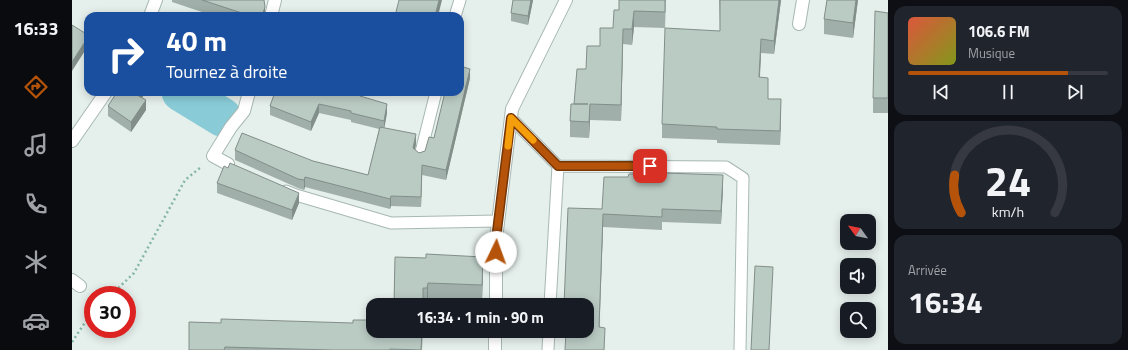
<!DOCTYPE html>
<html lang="fr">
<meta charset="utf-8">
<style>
body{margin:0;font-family:"Titillium Web",sans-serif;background:#20242c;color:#f1f3f6;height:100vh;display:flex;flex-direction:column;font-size:15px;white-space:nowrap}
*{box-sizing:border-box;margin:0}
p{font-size:13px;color:#9ea1a6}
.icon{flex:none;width:22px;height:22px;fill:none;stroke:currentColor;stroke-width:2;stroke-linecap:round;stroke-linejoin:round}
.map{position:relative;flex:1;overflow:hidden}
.sheet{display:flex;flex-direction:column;gap:6px;padding:6px;background:#0d0f14;width:240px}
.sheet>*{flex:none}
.guide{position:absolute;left:12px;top:12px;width:380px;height:84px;border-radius:12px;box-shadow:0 2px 10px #0003;background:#1a4fa0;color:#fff;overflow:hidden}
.needle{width:26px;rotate:303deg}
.tools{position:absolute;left:768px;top:214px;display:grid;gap:8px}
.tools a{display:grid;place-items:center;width:36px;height:36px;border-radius:8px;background:#171b24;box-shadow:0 2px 10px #0003;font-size:20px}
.speed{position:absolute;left:12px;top:286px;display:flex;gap:8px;font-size:20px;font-weight:700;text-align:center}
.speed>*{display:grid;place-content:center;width:52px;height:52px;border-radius:50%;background:#171b24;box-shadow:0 2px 10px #0003;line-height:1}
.speed .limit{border:6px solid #d22;background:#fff;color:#111}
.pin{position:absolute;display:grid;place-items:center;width:34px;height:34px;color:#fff;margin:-17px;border-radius:8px;box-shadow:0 2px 6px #0006}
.me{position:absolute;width:44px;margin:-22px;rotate:3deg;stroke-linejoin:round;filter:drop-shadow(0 0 3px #0008)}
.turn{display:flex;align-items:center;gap:14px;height:84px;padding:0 16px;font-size:18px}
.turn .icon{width:52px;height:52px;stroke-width:2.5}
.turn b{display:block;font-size:28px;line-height:34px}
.big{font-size:30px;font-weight:700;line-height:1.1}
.sheet .widget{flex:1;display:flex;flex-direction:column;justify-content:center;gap:6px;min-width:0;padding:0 14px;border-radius:12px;background:#20242c}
.sheet .dial{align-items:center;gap:0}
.dial svg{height:104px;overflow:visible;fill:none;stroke:#363941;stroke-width:7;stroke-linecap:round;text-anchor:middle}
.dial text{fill:#f1f3f6;stroke:none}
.song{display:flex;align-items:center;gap:12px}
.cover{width:48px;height:48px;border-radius:6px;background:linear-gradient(135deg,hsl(10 70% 55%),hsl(70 70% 35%))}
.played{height:4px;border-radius:2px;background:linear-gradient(90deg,#b45309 80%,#363941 80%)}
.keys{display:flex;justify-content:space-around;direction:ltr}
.trip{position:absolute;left:294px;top:298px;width:228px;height:40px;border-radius:12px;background:#171b24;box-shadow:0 2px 10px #0003;font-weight:700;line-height:40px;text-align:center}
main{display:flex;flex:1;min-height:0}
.tabs{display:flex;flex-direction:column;width:72px;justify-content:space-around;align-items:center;background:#090b0e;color:#9ea1a6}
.tabs .icon{width:28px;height:28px}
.tabs .current{color:#b45309}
.tabs b{font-size:18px;color:#f1f3f6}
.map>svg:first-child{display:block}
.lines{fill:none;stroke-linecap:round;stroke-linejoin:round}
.river{stroke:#89ccd8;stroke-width:39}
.service-casing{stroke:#a7b8b3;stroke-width:13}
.minor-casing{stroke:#a7b8b3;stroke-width:14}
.path{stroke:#83b6a6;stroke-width:2.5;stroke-dasharray:2 3;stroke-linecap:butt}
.service{stroke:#fff;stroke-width:11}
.minor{stroke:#fff;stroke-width:12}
.wall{fill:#a0afa9}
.shaded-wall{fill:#828e89}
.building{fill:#bacbc4;stroke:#828e89}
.route-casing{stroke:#753606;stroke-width:10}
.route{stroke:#b45309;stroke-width:7}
.slow{stroke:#f59e0b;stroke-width:7}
</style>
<main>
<nav class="tabs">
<b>16:33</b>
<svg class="icon current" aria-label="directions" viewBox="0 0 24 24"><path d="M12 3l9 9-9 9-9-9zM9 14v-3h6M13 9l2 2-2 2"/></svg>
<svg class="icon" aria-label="music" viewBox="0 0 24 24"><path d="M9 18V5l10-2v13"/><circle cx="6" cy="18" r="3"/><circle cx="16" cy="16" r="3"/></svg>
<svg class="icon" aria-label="phone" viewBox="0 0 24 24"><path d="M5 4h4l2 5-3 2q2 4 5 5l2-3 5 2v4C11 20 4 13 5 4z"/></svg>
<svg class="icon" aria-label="climate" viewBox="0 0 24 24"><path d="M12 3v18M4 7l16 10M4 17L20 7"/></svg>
<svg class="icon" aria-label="car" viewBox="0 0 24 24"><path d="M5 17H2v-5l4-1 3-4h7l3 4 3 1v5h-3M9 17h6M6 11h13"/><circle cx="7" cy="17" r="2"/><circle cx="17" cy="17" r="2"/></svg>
</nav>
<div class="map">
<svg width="816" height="350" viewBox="0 0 816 350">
<rect width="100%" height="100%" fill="#e5efeb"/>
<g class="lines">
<path class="river" d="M109,92L150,117"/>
<defs>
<path id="service" d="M383,16L388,0
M439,118L486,166L654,167L671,178L668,350
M348,156L364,92
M214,191L224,195L319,223L426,221
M478,305L486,166
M476,350L477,331"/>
<path id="minor" d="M78,16L84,0
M199,16L203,0
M727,24L731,0
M0,141L34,92
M156,164L141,156L159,127L172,111L177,92
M0,280L8,286
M424,305V239L440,109L494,0
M423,350V331"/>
</defs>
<use href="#service" class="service-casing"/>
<use href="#minor" class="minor-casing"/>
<path class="path" d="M39,295L62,273L113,180L129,167
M0,342L16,318L21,313"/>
<use href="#service" class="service"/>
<use href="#minor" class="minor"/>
</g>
<path class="wall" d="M100,0H192L193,16H142L100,2Z
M441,0H461L456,25L439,21V13Z
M547,0H594L593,28L562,27L560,45L551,44L549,121L518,120L517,138L498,137V121L502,104L514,69L528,46L541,28L547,10Z
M647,0H709L702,54L689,53L688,77L696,99L709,113L708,145L645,143V140L590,138V124L648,31Z
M755,0H786L781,38L752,34V19Z
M816,13V113H801V98Z
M398,78L374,180L350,175L349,207L319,206L318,209L233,187L232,190L226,188L163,160V150L241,161L296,175L307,129L279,122V120L247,113L239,131L198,115V106L290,97L315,113L312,128L344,144L343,150L347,153L353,151L362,138Z
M70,98L74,110L59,132L36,116V106Z
M145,183L227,203L220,220L145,193Z
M651,188L649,224L590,222V230L531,227L527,327L494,338H492V331H515L530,209Z
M323,257L411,272L410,300L356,299L355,303H351V305H322Z
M117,322L351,331L350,350H117Z"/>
<path class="shaded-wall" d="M367,0H370L366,16H363Z
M459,0H461L456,25V16Z
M707,0H709L702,54V41Z
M784,0H786L781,38V23Z
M193,7V16H190Z
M562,11V27L560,45V29Z
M551,29V44L549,121V105Z
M16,37V46L0,71V62Z
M689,39V53L687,91V77Z
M398,69V78L374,180V170Z
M67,92H74L65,105V95Z
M289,92H291L288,105V96Z
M709,99V113L708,145V131Z
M74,100V110L59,132V122Z
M247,104V113L239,131V122Z
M315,104V113L312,130V121Z
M518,104V120L517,138V122Z
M344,134V144L341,158V148Z
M350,165V175L349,207V197Z
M651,175V188L649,224V211Z
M233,177V187L232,190V180Z
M227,193V203L220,220V210Z
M319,196V206L318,209V199Z
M531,214V227L527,340V327Z
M411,257V272L410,300V285Z
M356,283V299L355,303V288Z"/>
<path class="building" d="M130,0H192L193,7L190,16H179Z
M327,0H367L363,16H323Z
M441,0H459L456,16L439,13Z
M547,0H593V12L562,11L560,29H551L549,105L518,104L517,122L498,121L499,104H516H502L505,69H514L515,46H528V28H541L542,10H547Z
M648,0H707L702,41L689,39L687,77L696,78V99H709L708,131L645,129V127L590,124L593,28L648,31Z
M755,0H784L781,23L752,19Z
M803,11L816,13V98H801Z
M0,25L16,35V37L0,62Z
M388,66L398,69L374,170L350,165L349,197L319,196L318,199L233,177L232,180L226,179L163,150L170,133L241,161L296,175L308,127L344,134L341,148L347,153L353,151L357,137L362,138L373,92H388Z
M45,92H67L65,95L74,100L59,122L36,106Z
M203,92H289L288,96L315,104L312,121L279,113V111L247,104L239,122L198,106Z
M158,163L227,193L220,210L145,183L152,166L156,168Z
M592,173L651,175L649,211L590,209V217L531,214L527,327L533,328L532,350H493L494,331H515V305H492L496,208L530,209L532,177H556L557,174Z
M354,254L411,257L410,285L356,283L355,288H351V305H322L323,257L354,258Z
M683,266L701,267L697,350H679Z
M149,319L281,323V320H301V331H350L349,350L318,349V350H260L153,347L152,350H117V322L149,323Z"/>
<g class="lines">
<defs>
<path id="route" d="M424,252V239L439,118L486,166H578"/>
</defs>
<use href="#route" class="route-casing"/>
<use href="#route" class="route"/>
<path class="slow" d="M436,146L439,118L461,140"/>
</g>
</svg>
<div class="tools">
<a><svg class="needle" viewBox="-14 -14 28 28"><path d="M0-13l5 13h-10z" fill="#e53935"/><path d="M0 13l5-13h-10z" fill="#9ea1a6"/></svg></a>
<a><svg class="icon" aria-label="sound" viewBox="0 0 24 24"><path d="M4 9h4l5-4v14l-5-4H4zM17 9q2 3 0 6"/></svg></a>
<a><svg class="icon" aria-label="search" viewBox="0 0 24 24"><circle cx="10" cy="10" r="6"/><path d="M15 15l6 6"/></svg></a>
</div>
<div class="speed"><div class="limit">30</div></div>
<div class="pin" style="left:578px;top:166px;background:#d93025"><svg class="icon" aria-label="arrive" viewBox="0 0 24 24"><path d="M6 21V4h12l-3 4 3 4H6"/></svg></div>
<svg class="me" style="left:424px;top:252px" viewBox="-20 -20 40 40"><circle r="19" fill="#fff"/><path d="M0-13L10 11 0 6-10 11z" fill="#b45309"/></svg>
<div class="trip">16:34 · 1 min · 90 m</div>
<div class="guide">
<div class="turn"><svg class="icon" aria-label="right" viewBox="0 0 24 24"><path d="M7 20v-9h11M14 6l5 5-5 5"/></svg><div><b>40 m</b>Tournez à droite</div></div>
</div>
</div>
<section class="sheet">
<div class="widget">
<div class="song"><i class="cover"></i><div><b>106.6 FM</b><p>Musique</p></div></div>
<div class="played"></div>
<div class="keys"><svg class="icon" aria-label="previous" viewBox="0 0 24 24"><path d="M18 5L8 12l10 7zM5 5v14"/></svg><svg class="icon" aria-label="pause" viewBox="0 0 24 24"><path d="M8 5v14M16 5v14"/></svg><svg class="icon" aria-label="next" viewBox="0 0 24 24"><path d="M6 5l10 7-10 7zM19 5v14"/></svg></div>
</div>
<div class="widget dial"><svg viewBox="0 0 100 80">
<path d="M14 69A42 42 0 1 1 86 69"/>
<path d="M14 69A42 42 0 0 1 9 40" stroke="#b45309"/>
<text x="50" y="56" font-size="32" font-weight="700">24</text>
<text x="50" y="72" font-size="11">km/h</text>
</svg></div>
<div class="widget"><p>Arrivée</p><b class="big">16:34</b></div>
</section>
</main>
